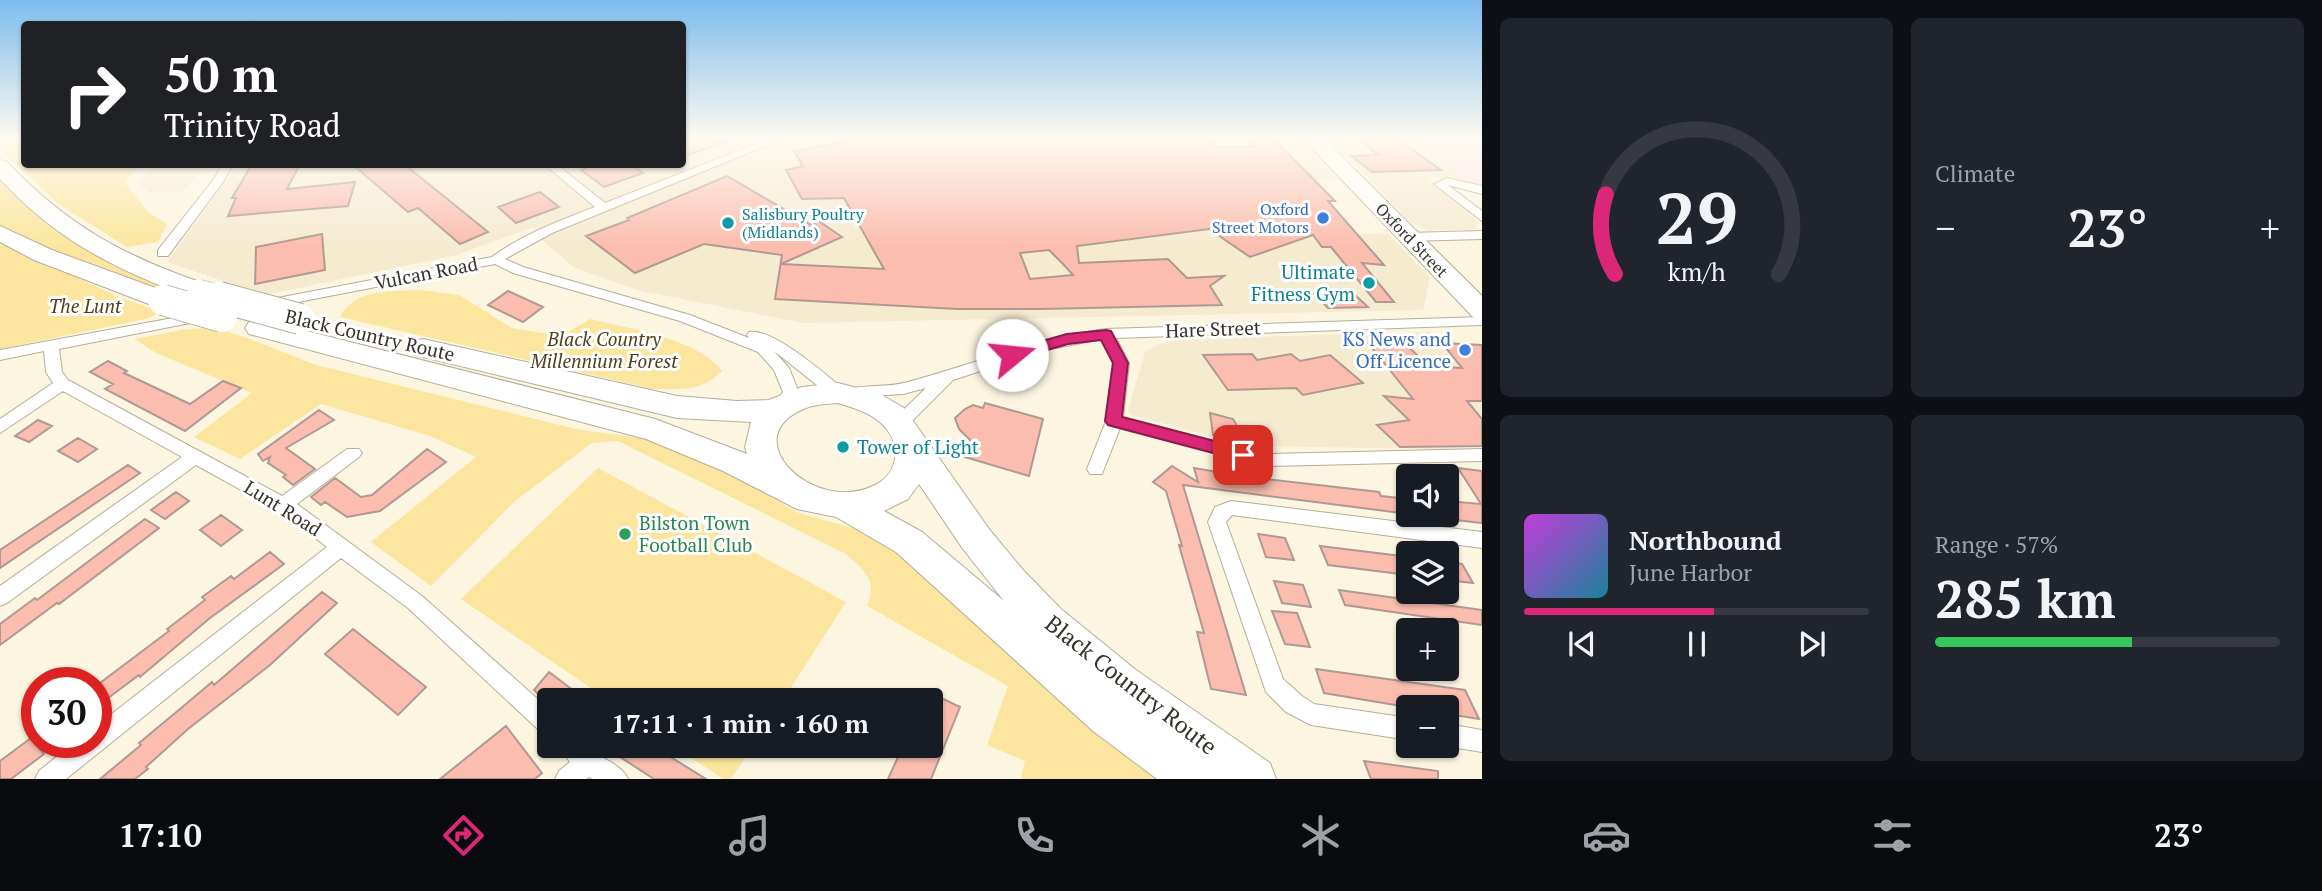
<!DOCTYPE html>
<meta charset="utf-8">
<style>
body{margin:0;font-family:"PT Serif",serif;background:#20242c;color:#f1f3f6;height:100vh;display:flex;flex-direction:column;font-size:26px;white-space:nowrap}
*{box-sizing:border-box;margin:0}
p{font-size:23px;color:#9ea1a6}
.icon{flex:none;width:38px;height:38px;fill:none;stroke:currentColor;stroke-width:2;stroke-linecap:round;stroke-linejoin:round}
.map{position:relative;flex:1;overflow:hidden}
.drawer{display:flex;flex-direction:column;gap:18px;padding:18px;background:#0d0f14;width:840px}
.drawer>*{flex:none}
.banner{position:absolute;left:21px;top:21px;width:665px;height:147px;border-radius:7px;box-shadow:0 2px 5px #0004;background:#202124;color:#fff;overflow:hidden}
.tools{position:absolute;left:1396px;top:464px;display:grid;gap:14px}
.tools a{display:grid;place-items:center;width:63px;height:63px;border-radius:7px;background:#171b24;box-shadow:0 2px 5px #0004;font-size:35px}
.speed{position:absolute;left:21px;top:667px;display:flex;gap:14px;font-size:35px;font-weight:700;text-align:center}
.speed>*{display:grid;place-content:center;width:91px;height:91px;border-radius:50%;background:#171b24;box-shadow:0 2px 5px #0004;line-height:1}
.speed .limit{border:10px solid #d22;background:#fff;color:#111}
.pin{position:absolute;display:grid;place-items:center;width:60px;height:60px;color:#fff;margin:-30px;border-radius:14px;box-shadow:0 4px 10px #0006}
.me{position:absolute;width:77px;margin:-38px;rotate:73deg;stroke-linejoin:round;filter:drop-shadow(0 0 5px #0008)}
.turn{display:flex;align-items:center;gap:24px;height:147px;padding:0 28px;font-size:32px}
.turn .icon{width:91px;height:91px;stroke-width:2.5}
.turn b{display:block;font-size:49px;line-height:60px}
.big{font-size:52px;font-weight:600;line-height:1.1}
.drawer .tile{flex:1;display:flex;flex-direction:column;justify-content:center;gap:10px;min-width:0;padding:0 24px;border-radius:10px;background:#20242c}
.drawer .dial{align-items:center;gap:0}
.dial svg{height:182px;overflow:visible;fill:none;stroke:#363941;stroke-width:7;stroke-linecap:round;text-anchor:middle}
.dial text{fill:#f1f3f6;stroke:none}
.song{display:flex;align-items:center;gap:21px}
.cover{width:84px;height:84px;border-radius:10px;background:linear-gradient(135deg,hsl(290 70% 55%),hsl(190 70% 35%))}
.played{height:7px;border-radius:4px;background:linear-gradient(90deg,#db2777 55%,#363941 55%)}
.keys{display:flex;justify-content:space-around;direction:ltr}
.heat{display:flex;justify-content:space-between;align-items:center;font-size:38px;direction:ltr}
.charge{height:10px;border-radius:5px;background:linear-gradient(90deg,#34c759 57%,#363941 0)}
.drawer .tiles{flex:1;display:grid;gap:18px;grid-template-columns:repeat(2,1fr)}
.trip{position:absolute;left:537px;top:688px;width:406px;height:70px;border-radius:7px;background:#171b24;box-shadow:0 2px 5px #0004;font-weight:600;line-height:70px;text-align:center}
.tabs{display:flex;height:112px;justify-content:space-around;align-items:center;background:#090b0e;color:#9ea1a6}
.tabs .icon{width:49px;height:49px}
.tabs .active{color:#db2777}
.tabs b{font-size:32px;color:#f1f3f6}
main{display:flex;flex:1;min-height:0}
.map>svg:first-child{display:block}
.built{fill:#f5ebcf}
.education{fill:#fce4ef}
.green{fill:#fce69f}
.building{fill:#fabdae;stroke:#b19993;stroke-width:2;fill-rule:evenodd}
.lines{fill:none;stroke-linecap:round;stroke-linejoin:round}
.street-casing{stroke:#b4ae9a;stroke-width:2}
.highway-casing{stroke:#b4ae9a;stroke-width:2}
.street{fill:#fff;fill-rule:evenodd}
.highway{fill:#fff;fill-rule:evenodd}
.highway-bridge-far1-casing{stroke:#b4ae9a;stroke-width:24;stroke-linecap:butt}
.highway-bridge-casing{stroke:#b4ae9a;stroke-width:32;stroke-linecap:butt}
.highway-bridge-far1{stroke:#fff;stroke-width:23}
.highway-bridge{stroke:#fff;stroke-width:30}
.route{fill:#db2777;stroke:#8e194d;stroke-width:2}
.shop-dot{fill:#3f7fe0;stroke:#fff;stroke-width:2.5}
.culture-dot{fill:#0f9aa8;stroke:#fff;stroke-width:2.5}
.leisure-dot{fill:#2e9e5b;stroke:#fff;stroke-width:2.5}
.labels{text-anchor:middle;stroke-width:6;stroke-linejoin:round;paint-order:stroke}
.far-shop-label{font-size:16px;fill:#366cbe;stroke:#fff;text-anchor:end}
.far-culture-label{font-size:16px;fill:#0d838f;stroke:#fff;text-anchor:start}
.far-street-label{font-size:16px;fill:#35322a;stroke:#fff}
.culture-label{font-size:19px;fill:#0d838f;stroke:#fff;text-anchor:end}
.street-label{font-size:19px;fill:#35322a;stroke:#fff}
.park-label{font-size:19px;font-style:italic;fill:#4d4017;stroke:#fff}
.shop-label{font-size:19px;fill:#366cbe;stroke:#fff;text-anchor:end}
.leisure-label{font-size:19px;fill:#27864d;stroke:#fff;text-anchor:start}
.near-street-label{font-size:23px;fill:#35322a;stroke:#fff}
</style>
<main>
<div class="map">
<svg width="1482" height="779" viewBox="0 0 1482 779">
<rect width="100%" height="100%" fill="#fcf5e0"/>
<path class="built" d="M683,138H1298L1337,180L1228,177L1303,233L1388,234L1430,277L1423,310L804,323L641,291L575,268L544,242L534,227L453,256L265,295L167,262L237,165L682,164Z
M1328,138H1410L1466,182L1435,177L1428,180L1479,222L1475,229L1431,231L1412,223Z
M153,165V164L206,165L184,191L149,192L138,183Z
M1429,332L1449,357L1482,358V446L1441,449L1249,446L1131,415L1128,411L1145,352L1160,344L1180,339Z"/>
<path class="education" d="M1410,138H1482V186L1466,182Z"/>
<path class="green" d="M0,138H24V164L141,165L125,182L148,212L167,224L158,242L127,247L57,203L0,149Z
M0,175L83,246L118,268L198,298L187,301L55,251L0,225Z
M0,242L121,298L162,312L146,319L0,349Z
M419,290L459,295L512,328L562,336L590,319C629,329 697,338 722,371C700,392 682,389 653,389L340,317C356,288 389,292 419,290Z
M213,327L247,338L316,365L576,429L646,439L731,475L799,513L871,533L899,552L1168,779H1021L1025,761L987,745L1008,686L867,606C878,580 864,570 846,554L618,441L592,443L515,501L431,586L371,542L476,457L430,436L321,404L240,459L194,437L252,393L156,353L135,339L181,330Z
M598,468L846,602L783,700H608L461,599Z
M674,746H753L731,779H723Z"/>
<path class="building" d="M682,138H730V140L682,157Z
M846,138H1208L1216,147H1254L1246,138H1273L1335,201H1328L1384,265L1362,263L1394,302H1376L1331,247H1322L1313,235L1250,257L1209,229L1077,246L1079,263L1168,259L1187,278L1224,276L1210,286L1222,305L1041,309H957L775,299L782,255L704,244L635,273L586,236L629,220L627,218L727,176L818,229L810,215L842,237L781,264L884,269L844,198L802,199L786,170L803,166L794,151L845,142ZM1049,250L1063,264L1073,275L1030,279L1020,253Z
M1396,138L1441,170L1372,172L1351,156L1378,155L1358,139Z
M252,164H300L287,189L355,182L348,206L228,216L236,198H232Z
M352,164H404L488,232L460,244L418,208L408,212Z
M597,164H631L643,173L604,187L581,170Z
M540,192L559,207L516,223L498,207Z
M322,234L325,270L255,284L256,247Z
M508,291L543,307L523,322L488,305Z
M1353,293L1368,307L1328,308L1315,294Z
M1442,343L1482,345V401H1467L1482,419V446L1400,447L1377,425L1409,420L1384,396L1413,399L1369,344L1409,347L1428,366L1462,368Z
M1252,354L1257,360L1291,354L1300,361L1330,355L1363,383L1303,395L1296,388L1228,390L1203,355Z
M108,361L127,371L124,373L190,404L223,381L241,388L185,431L105,389L113,384L90,372Z
M985,403L1043,419L1029,476L965,457L970,440L959,429L955,418L965,409L973,405L983,408Z
M319,410L334,420L286,448L315,469L293,485L283,477L286,475L268,463L270,457L263,461L258,454Z
M1210,413L1233,419L1249,446L1213,435Z
M38,420L52,426L29,442L15,436Z
M78,438L97,449L78,462L58,451Z
M427,449L446,462L380,511L347,517L325,502L321,505L311,497L335,478L361,497L372,495Z
M128,465L140,473L0,568V550Z
M1172,466L1198,482L1194,468L1247,477L1379,492L1381,496L1409,499V514L1183,485L1246,695L1211,689L1197,632L1204,633L1179,545L1182,546L1166,491L1153,482Z
M1458,468L1482,471V523L1447,519V501L1481,504Z
M176,492L189,501L165,519L151,510Z
M221,515L242,530L221,546L200,530Z
M145,519L159,528L59,604L57,603L0,645V624L35,598L37,600Z
M1258,534L1285,538L1294,560L1266,557Z
M1320,546L1409,557V575L1328,565Z
M270,552L284,564L210,618L140,677L139,675L96,707V686L169,631L167,629L205,600L202,597L231,576L234,579Z
M1447,562L1462,564L1473,583L1447,580Z
M1274,581L1303,585L1311,607L1282,603Z
M1339,590L1482,610V625L1345,605Z
M322,592L337,603L270,665L188,729L146,767L148,769L135,779H100L141,745L139,743L180,709L212,682L214,685Z
M1272,611L1297,613L1310,647L1285,644Z
M353,629L426,687L398,715L325,654Z
M1316,669L1465,690L1479,719L1447,714V707H1407L1324,693Z
M549,672L586,700H544L534,690Z
M931,693L960,707L931,779H888L903,746H931Z
M506,726L542,773L535,779H440Z
M31,738L44,754L11,779H0V761Z
M603,746H653L706,779H654Z
M1364,761L1438,771V779H1371Z"/>
<g class="lines">
<defs>
<path id="street" d="M771,138H785L552,233L505,259L523,267L690,315L749,338L747,335L749,332C771,327 827,375 844,390C865,384 888,388 908,382C975,364 1037,338 1106,329L1482,317V325L1116,338L1129,363L1123,417L1265,454L1482,449V461L1265,466L1120,428L1102,474H1090L1087,469L1106,421L1113,363L1101,339L1041,351L953,380L907,426H895L893,422L895,418L926,388L903,394L838,398L832,397L774,351L789,368L799,393L786,411L780,413L772,407L783,392L774,370L758,352L680,321L513,273L495,264L267,308L260,304L267,300L492,257C523,234 559,221 595,207L544,164H556L605,203Z
M222,164H233L223,182L168,256H158V250L214,179Z
M1447,178L1482,186V194L1448,185L1482,211V221L1434,184Z
M1482,231V239L1407,241L1401,237L1407,233Z
M200,313L205,314L207,317L205,320L59,349L62,372L68,380L282,496L347,449H359L362,453L359,457L297,504L422,596L550,710V736L542,733L408,608L341,558L66,779H35L39,771L75,742H96V726L327,547L281,512L196,465L7,603L0,606V586L182,457L63,391L0,433V419L53,383L46,372L44,351L0,360V350Z
M1231,501L1482,532V548L1232,515L1226,522L1283,679L1302,696L1314,704L1409,718V740L1311,725L1286,712L1266,692L1208,522L1215,507Z
M1447,724L1482,730V752L1445,746H1447Z
M558,746H586C598,758 621,763 628,779H593L589,777L586,779H555L559,771L570,762Z"/>
<path id="highway" d="M1302,138H1323L1482,296V319L1473,317Z
M0,160L7,162C69,227 124,256 208,285L212,291L208,297L199,299L190,297C114,269 55,239 0,179Z
M0,226L52,250L172,294L176,300L172,306L163,308L154,306L34,260L0,242Z
M259,319L655,419L747,454L745,447L751,422L677,418L423,357L413,354L409,348L413,342L423,339L677,396L737,401L769,400L802,387L838,383L880,394L904,408L989,529L1023,570L1061,609L1136,670L1270,763L1276,779H1157L1093,731L896,552L836,517L797,509L723,471L646,439L249,334L245,328L249,322ZM838,403C854,408 869,412 881,423C902,442 900,473 875,485C814,516 732,437 806,408C816,404 828,404 838,403ZM919,484L963,549L1004,601L922,532L884,511L908,499Z"/>
</defs>
<use href="#street" class="street-casing"/>
<use href="#highway" class="highway-casing"/>
<use href="#street" class="street"/>
<use href="#highway" class="highway"/>
<defs>
<path id="highway-bridge-far1" d="M199,291L225,298"/>
<path id="highway-bridge" d="M219,297L300,319
M163,300L222,317"/>
</defs>
<use href="#highway-bridge-far1" class="highway-bridge-far1-casing"/>
<use href="#highway-bridge" class="highway-bridge-casing"/>
<use href="#highway-bridge-far1" class="highway-bridge-far1"/>
<use href="#highway-bridge" class="highway-bridge"/>
</g>
<linearGradient id="sky" x2="0" y2="1"><stop stop-color="#7dbced"/><stop offset="0.56" stop-color="#fefaf1"/><stop offset="1" stop-color="#fefaf1" stop-opacity="0"/></linearGradient>
<rect width="1482" height="247" fill="url(#sky)"/>
<path class="route" d="M1106,330L1111,331L1128,363L1122,417L1249,450L1252,455L1249,459L1243,461L1108,425L1105,421L1113,363L1101,340L1068,344L1012,360L1004,355L1006,351L1067,334Z"/>
<g class="shop-dot">
<circle cx="1323" cy="218" r="7"/>
<circle cx="1465" cy="350" r="7"/>
</g>
<g class="culture-dot">
<circle cx="728" cy="223" r="7"/>
<circle cx="1369" cy="283" r="7"/>
<circle cx="843" cy="447" r="7"/>
</g>
<circle class="leisure-dot" cx="625" cy="534" r="7"/>
<g class="labels">
<g class="far-shop-label">
<text x="1309" y="215">Oxford<tspan x="1309" dy="18">Street Motors</tspan></text>
</g>
<g class="far-culture-label">
<text x="742" y="220">Salisbury Poultry<tspan x="742" dy="18">(Midlands)</tspan></text>
</g>
<g class="far-street-label">
<text transform="translate(1412 240) rotate(46)" y="6">Oxford Street</text>
</g>
<g class="culture-label">
<text x="1355" y="279">Ultimate<tspan x="1355" dy="22">Fitness Gym</tspan></text>
<text x="857" y="454" text-anchor="start">Tower of Light</text>
</g>
<g class="street-label">
<text transform="translate(426 273) rotate(-11)" y="7">Vulcan Road</text>
<text transform="translate(1213 329) rotate(-2)" y="7">Hare Street</text>
<text transform="translate(370 335) rotate(13)" y="7">Black Country Route</text>
<text transform="translate(283 508) rotate(32)" y="7">Lunt Road</text>
</g>
<g class="park-label">
<text x="85" y="313">The Lunt</text>
<text x="604" y="346">Black Country<tspan x="604" dy="22">Millennium Forest</tspan></text>
</g>
<g class="shop-label">
<text x="1451" y="346">KS News and<tspan x="1451" dy="22">Off Licence</tspan></text>
</g>
<g class="leisure-label">
<text x="639" y="530">Bilston Town<tspan x="639" dy="22">Football Club</tspan></text>
</g>
<g class="near-street-label">
<text transform="translate(1131 685) rotate(38)" y="8">Black Country Route</text>
</g>
</g>
</svg>
<div class="tools">
<a><svg class="icon" aria-label="sound" viewBox="0 0 24 24"><path d="M4 9h4l5-4v14l-5-4H4zM17 9q2 3 0 6"/></svg></a>
<a><svg class="icon" aria-label="layers" viewBox="0 0 24 24"><path d="M12 4l9 5-9 5-9-5zM3 14l9 5 9-5"/></svg></a>
<a>+</a>
<a>−</a>
</div>
<div class="speed"><div class="limit">30</div></div>
<div class="pin" style="left:1243px;top:455px;background:#d93025"><svg class="icon" aria-label="arrive" viewBox="0 0 24 24"><path d="M6 21V4h12l-3 4 3 4H6"/></svg></div>
<svg class="me" style="left:1012px;top:355px" viewBox="-20 -20 40 40"><circle r="19" fill="#fff"/><path d="M0-13L10 11 0 6-10 11z" fill="#db2777"/></svg>
<div class="trip">17:11 · 1 min · 160 m</div>
<div class="banner">
<div class="turn"><svg class="icon" aria-label="right" viewBox="0 0 24 24"><path d="M7 20v-9h11M14 6l5 5-5 5"/></svg><div><b>50 m</b>Trinity Road</div></div>
</div>
</div>
<section class="drawer">
<div class="tiles">
<div class="tile dial"><svg viewBox="0 0 100 80">
<path d="M14 69A42 42 0 1 1 86 69"/>
<path d="M14 69A42 42 0 0 1 10 34" stroke="#db2777"/>
<text x="50" y="56" font-size="32" font-weight="700">29</text>
<text x="50" y="72" font-size="11">km/h</text>
</svg></div>
<div class="tile"><p>Climate</p>
<div class="heat"><a>−</a><b class="big">23°</b><a>+</a></div>
</div>
<div class="tile">
<div class="song"><i class="cover"></i><div><b>Northbound</b><p>June Harbor</p></div></div>
<div class="played"></div>
<div class="keys"><svg class="icon" aria-label="previous" viewBox="0 0 24 24"><path d="M18 5L8 12l10 7zM5 5v14"/></svg><svg class="icon" aria-label="pause" viewBox="0 0 24 24"><path d="M8 5v14M16 5v14"/></svg><svg class="icon" aria-label="next" viewBox="0 0 24 24"><path d="M6 5l10 7-10 7zM19 5v14"/></svg></div>
</div>
<div class="tile"><p>Range · 57%</p><b class="big">285 km</b><div class="charge"></div></div>
</div>
</section>
</main>
<nav class="tabs">
<b>17:10</b>
<svg class="icon active" aria-label="directions" viewBox="0 0 24 24"><path d="M12 3l9 9-9 9-9-9zM9 14v-3h6M13 9l2 2-2 2"/></svg>
<svg class="icon" aria-label="music" viewBox="0 0 24 24"><path d="M9 18V5l10-2v13"/><circle cx="6" cy="18" r="3"/><circle cx="16" cy="16" r="3"/></svg>
<svg class="icon" aria-label="phone" viewBox="0 0 24 24"><path d="M5 4h4l2 5-3 2q2 4 5 5l2-3 5 2v4C11 20 4 13 5 4z"/></svg>
<svg class="icon" aria-label="climate" viewBox="0 0 24 24"><path d="M12 3v18M4 7l16 10M4 17L20 7"/></svg>
<svg class="icon" aria-label="car" viewBox="0 0 24 24"><path d="M5 17H2v-5l4-1 3-4h7l3 4 3 1v5h-3M9 17h6M6 11h13"/><circle cx="7" cy="17" r="2"/><circle cx="17" cy="17" r="2"/></svg>
<svg class="icon" aria-label="filters" viewBox="0 0 24 24"><path d="M4 7h16M4 17h16"/><circle cx="9" cy="7" r="2"/><circle cx="15" cy="17" r="2"/></svg>
<b>23°</b>
</nav>
